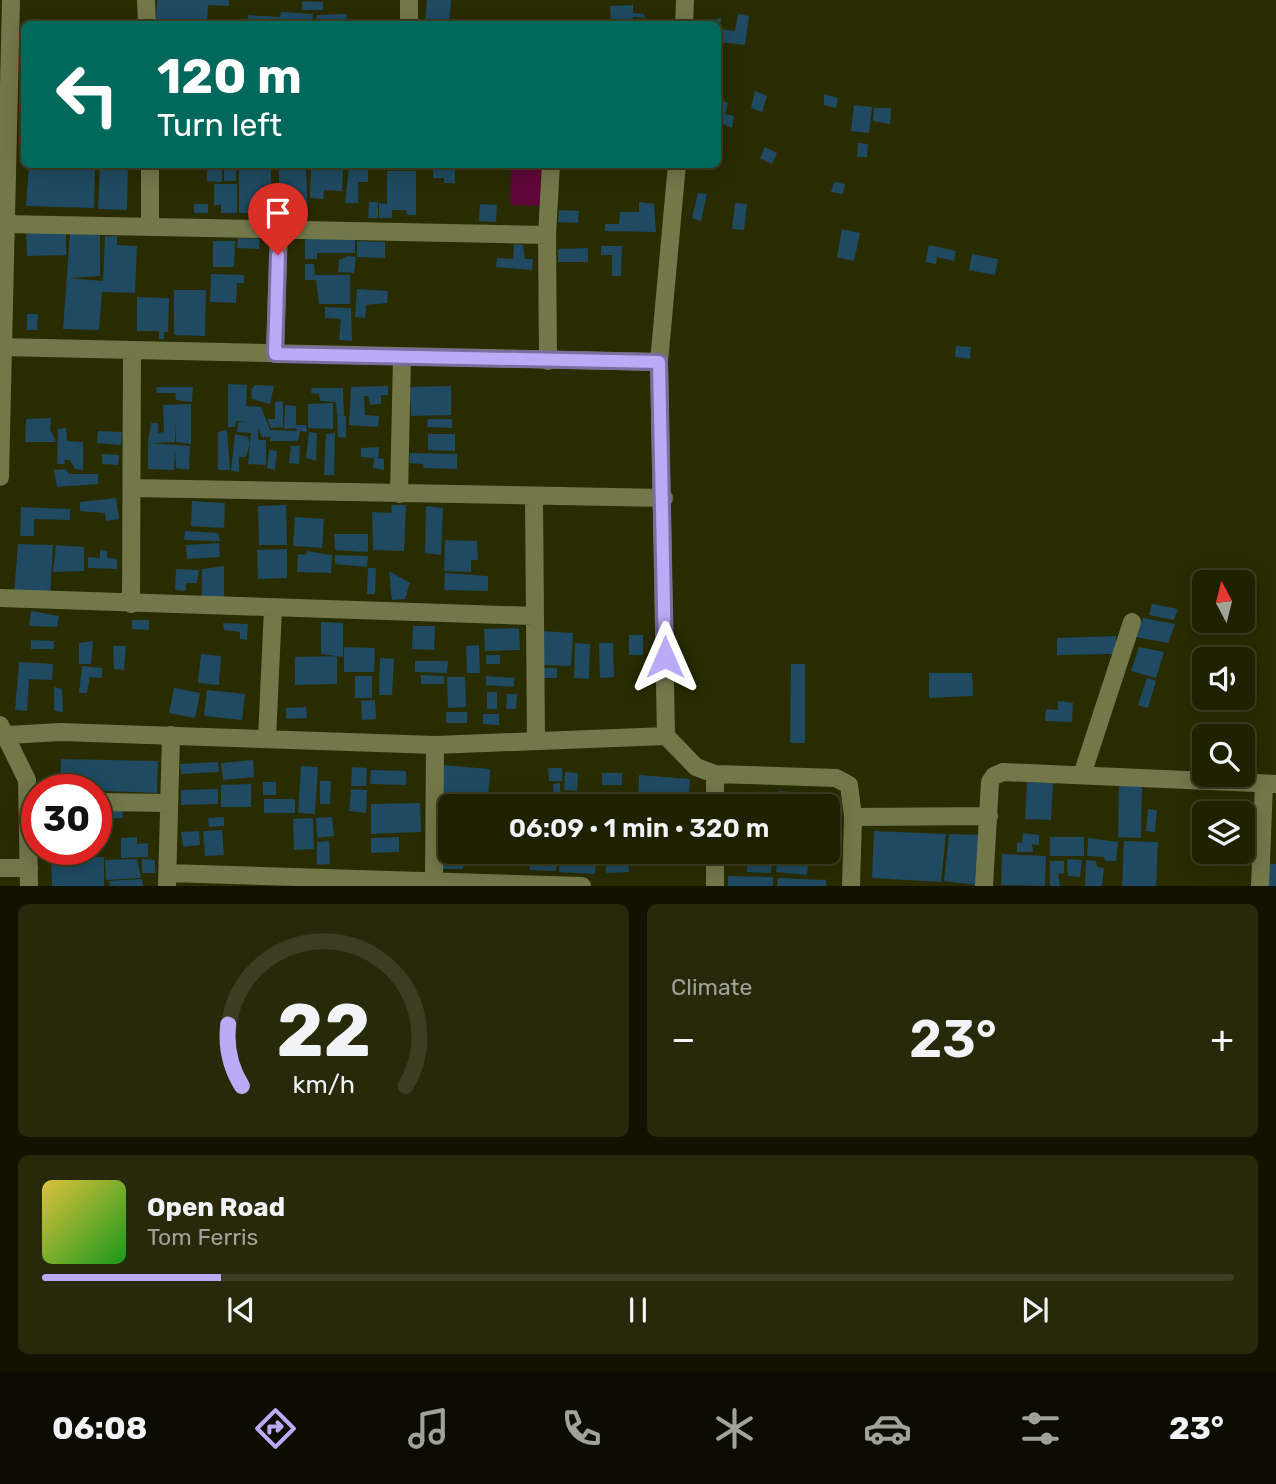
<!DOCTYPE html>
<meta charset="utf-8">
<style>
body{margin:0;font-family:Rubik,sans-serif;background:#27290a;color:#f1f3f6;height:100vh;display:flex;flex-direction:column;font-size:26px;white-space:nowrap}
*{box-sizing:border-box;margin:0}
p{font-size:23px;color:#a1a399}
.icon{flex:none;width:38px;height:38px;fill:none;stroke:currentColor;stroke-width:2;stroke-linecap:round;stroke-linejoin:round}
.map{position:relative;height:886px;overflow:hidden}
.side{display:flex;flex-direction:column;gap:18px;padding:18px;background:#111200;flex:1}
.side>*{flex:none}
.top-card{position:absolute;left:21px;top:21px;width:700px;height:147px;border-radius:10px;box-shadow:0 4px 18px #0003,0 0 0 2px #3c3e22;background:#00695c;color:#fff;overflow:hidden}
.needle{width:46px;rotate:353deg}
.tools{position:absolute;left:1192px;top:570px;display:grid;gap:14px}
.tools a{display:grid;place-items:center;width:63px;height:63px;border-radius:10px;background:#1f2100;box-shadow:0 4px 18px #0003,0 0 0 2px #3c3e22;font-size:35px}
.speed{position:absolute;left:21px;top:774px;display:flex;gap:14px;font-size:35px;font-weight:700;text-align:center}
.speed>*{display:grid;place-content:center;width:91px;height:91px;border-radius:50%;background:#1f2100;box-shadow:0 4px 18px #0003,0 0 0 2px #3c3e22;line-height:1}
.speed .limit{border:10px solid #d22;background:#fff;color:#111}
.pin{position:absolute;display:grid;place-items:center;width:60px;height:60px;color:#fff;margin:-72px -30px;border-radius:50% 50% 50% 0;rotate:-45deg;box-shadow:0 0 7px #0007}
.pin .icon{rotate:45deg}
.me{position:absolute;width:77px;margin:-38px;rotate:0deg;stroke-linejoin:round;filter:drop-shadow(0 0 5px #0008)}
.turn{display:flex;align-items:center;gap:24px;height:147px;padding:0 21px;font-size:32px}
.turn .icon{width:91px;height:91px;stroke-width:2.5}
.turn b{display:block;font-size:49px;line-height:60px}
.big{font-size:52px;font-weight:600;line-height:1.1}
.side .card{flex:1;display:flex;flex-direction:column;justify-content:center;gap:10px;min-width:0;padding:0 24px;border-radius:10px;background:#27290a}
.side .dial{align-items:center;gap:0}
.dial svg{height:182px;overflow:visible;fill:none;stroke:#3c3e22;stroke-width:7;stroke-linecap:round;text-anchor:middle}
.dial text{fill:#f1f3f6;stroke:none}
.song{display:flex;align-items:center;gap:21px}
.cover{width:84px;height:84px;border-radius:10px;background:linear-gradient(135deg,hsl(50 70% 55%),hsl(120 70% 35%))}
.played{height:7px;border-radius:4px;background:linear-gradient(90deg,#bbaaf6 15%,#3c3e22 15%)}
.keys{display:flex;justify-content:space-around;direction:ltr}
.heat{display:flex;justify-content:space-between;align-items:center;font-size:38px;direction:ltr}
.side .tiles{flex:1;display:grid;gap:18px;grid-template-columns:1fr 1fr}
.card:last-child{grid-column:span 2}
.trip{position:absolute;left:438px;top:794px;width:402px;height:70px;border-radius:10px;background:#1f2100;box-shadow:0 4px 18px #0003,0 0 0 2px #3c3e22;font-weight:600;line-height:70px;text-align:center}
.tab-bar{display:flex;height:112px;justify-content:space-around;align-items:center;background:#0c0d00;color:#a1a399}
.tab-bar .icon{width:49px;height:49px}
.tab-bar .selected{color:#bbaaf6}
.tab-bar b{font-size:32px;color:#f1f3f6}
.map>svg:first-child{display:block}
.green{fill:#5f0738}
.building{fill:#1f4a61}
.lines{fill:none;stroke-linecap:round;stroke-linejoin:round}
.street{stroke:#73784a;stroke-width:18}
.secondary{stroke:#73784a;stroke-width:18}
.route-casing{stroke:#7a6ea0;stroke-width:18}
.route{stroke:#bbaaf6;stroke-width:12}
</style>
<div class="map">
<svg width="1276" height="886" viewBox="0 0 1276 886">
<rect width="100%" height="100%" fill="#292c00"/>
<path class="green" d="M511,165H541V206L510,205Z"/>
<path class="building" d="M157,0H229V6L208,5L207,24H156Z
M427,0H451L449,24H425Z
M302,1L323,2V10H302Z
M633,5V13L644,14L645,18L633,17V24H611L610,6Z
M281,12L313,14L312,24H247L248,15L280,17Z
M347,14L346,24H316L317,15Z
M738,14L749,16L745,45L718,42V24H710V21L721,18L720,29L735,31Z
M351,20L399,22V24H351Z
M755,91L767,96L762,112L751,108Z
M824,94L838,98L836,108L824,105Z
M721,100L728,103L725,114L734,116L732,128L723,124L719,145L718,115Z
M854,105L872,107L869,133L851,131Z
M874,108H891L890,124L873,121Z
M858,143L868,144L867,157H857Z
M765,147L777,153L772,164L760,158Z
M29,164H95L94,208L26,206Z
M100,164H128L127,210L98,209Z
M224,164H236V181H224Z
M368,165V182H358V203H345L349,166Z
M239,168H271V214L239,213Z
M311,168L343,169L342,191L324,190L323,199L310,198Z
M207,169L222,170V182L207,181Z
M433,169L455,170V183H444V178H433Z
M279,170H306L308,218L298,217L299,203H283V215L273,214V200L279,201Z
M387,171H416V215H407L406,210H392V218H379V203L387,204Z
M834,182L845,184L843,194L831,192Z
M214,184H237V213H221V205H214Z
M698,193L707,194L701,221L692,218Z
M369,202H378V218H368Z
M639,202L654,204L656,232L605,231V224H619L620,212H639Z
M735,203L747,204L744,230L732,229Z
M194,204H208V213H194Z
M480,204L497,205L496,222L479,221Z
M559,210L579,211L578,223L558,222Z
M842,229L860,233L854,261L837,257Z
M26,232L66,233V255L27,256Z
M70,234H100V276L68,278L103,281L105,236H117V245L137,246L135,293L102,292L99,330L63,329Z
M238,238L259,239V249L237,248Z
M305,239H355V253H317V259H305Z
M213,241H235L234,267H213Z
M357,241L385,242V258L357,257Z
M514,244L523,245L525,259H533L532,270L496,267L497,258L513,259Z
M929,245L956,251L954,261L937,257L936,264L925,262Z
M601,246H622L621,276H612V255H601Z
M588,248V262H558V249Z
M972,254L998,259L995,275L969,270Z
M348,256L356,257L354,273L338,272L339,260Z
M305,264H314L315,275H350V304H319L316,280H305Z
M211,274L244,275V283H237L236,303L210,302Z
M357,289L388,291L387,303L366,305L365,318L355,317Z
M174,290H206L205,336L174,335Z
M137,297L169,298L168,332H164V339H159V331H137Z
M325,307L351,308L352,341L339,340L341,319L325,318Z
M27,314H38L37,330H27Z
M956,346L971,347L970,359L955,357Z
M228,384L247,385L246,406L261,407L270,430L297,431L296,428L284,429L285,405L296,406V425H306L307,432L300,431L298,441H270V437H262L258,429V440H266V465L248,464L251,433L237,432L238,422L247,421H236L235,427H228Z
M255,385L274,386L270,404L252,399L251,390Z
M388,386V395H381V404L370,405L368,396H364L365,415L379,416L378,427L349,425L351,387Z
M451,386V415L411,416L410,387Z
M156,387H193L192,402L176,400L175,393H157Z
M312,388H343L344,416L337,414L336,402L320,401L319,394L311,393Z
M283,401V427L271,428L267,419H275V402Z
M333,403V429L308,428V404Z
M191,404V444L176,442V423L175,442L148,443L190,446L189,470L176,468L175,449L174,470L148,469V443L151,423H158V433L164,432L163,405Z
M337,415L346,416V438L338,437Z
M51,418L50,429L56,442H25L26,419Z
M428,419H452V428L427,427Z
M66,428L67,441L83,442V470L75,469L70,460H64L65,464H57L58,429Z
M227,430L230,470H218V432Z
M98,431L122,432L121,445L97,443Z
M309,432L317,433L316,461L306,458Z
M335,433L334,475H324L326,434Z
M235,434L248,437L250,443L246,457H239V472L231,471Z
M428,434H455V451L428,450Z
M291,446H300L299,464L289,463Z
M379,447L378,458L384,459V470L373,468L374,458L361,457V448Z
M269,450L277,451L275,470L267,468Z
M410,453L457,454V469L424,468L423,464L409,463Z
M102,454L119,455L118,465L102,464Z
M66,469L69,474H98V484L57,487L54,470Z
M116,498L119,519L106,521L105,513L80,511V502Z
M192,501L225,503L224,528L191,526Z
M286,505L287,545H259L258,506Z
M391,505H406L404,551L373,550L372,512L392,513Z
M426,506L443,508L441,555L425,553Z
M21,507L70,509V520L34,519V536H20Z
M295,517L324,519L322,548L293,546Z
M185,531L218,533L220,541L184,540Z
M334,534H368V552L335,550Z
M445,540L477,541L478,560H471V572L444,571Z
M219,543L220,557L187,559L186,545Z
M18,544L53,545L50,595L14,594Z
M56,545L84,547V571L53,572Z
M287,549V578L258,579L257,550Z
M100,550L107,551V558L117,559V569L88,568V557L100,558Z
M307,551L332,555L331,573L297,572L298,554L306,555Z
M335,555L368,556L367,567L335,564Z
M224,566V599L202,598V569Z
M368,568H376L375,594H367Z
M176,569L199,570L197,583H186V591L175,590Z
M389,571L410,583L405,599L392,600Z
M445,573L488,576V591L444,590Z
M1152,604L1178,609L1174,620L1149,615Z
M31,611L59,616L57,627L29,626Z
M1143,618L1175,624L1168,643L1136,637Z
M132,620H149V630L132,629Z
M321,622L343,623V657L321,654Z
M223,623L248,624L247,640L240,639V632L224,630Z
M413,626H435L434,650L412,649Z
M519,628L520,650L485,651L484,629Z
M543,631L573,633L571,666L541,665Z
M629,635H643V655H629Z
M1116,636V654L1057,655V638Z
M31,640L54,641V649H31Z
M93,641L91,664H79V643Z
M575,643L590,644L589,679L574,678Z
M599,643H613L614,677L600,678Z
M479,645L480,673H467L466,646Z
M113,646H126L124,670L114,669Z
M344,647L375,648L374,672H344Z
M1139,647L1164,652L1156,678L1131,671Z
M201,654L221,656L219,685L198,683Z
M486,655H500V664H486Z
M337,656V684L295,685V657Z
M380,658L394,659L392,695H379Z
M415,661H448L447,673L415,672Z
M19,662L53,664L52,680L29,679L27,711L15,710Z
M791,664H805V743H790Z
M82,666L102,668V678L90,677L87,693H79Z
M538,668H557V678H538Z
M929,673H972L973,696L929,698Z
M421,675L444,676V684H421Z
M355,676H372V698H355Z
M486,676L514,678V687L486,685Z
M447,677H465L466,707L448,708Z
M1147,678L1156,681L1148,708L1138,705Z
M54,687L62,689L63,712L54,711Z
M174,688L200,693L195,718L169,713Z
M207,690L245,694L242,720L204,716Z
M487,692H497V709H487Z
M507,694H517L516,709H506Z
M375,700L376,719L362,720L361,701Z
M1058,701L1073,703L1072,722L1045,721L1046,709L1058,710Z
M306,707L307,718L286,719V708Z
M446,712H467V723H446Z
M483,714H499V725L483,724Z
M61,759L158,761L157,793L60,789Z
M253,760L254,777L223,780L221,763Z
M218,762L219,772L181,774L180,764Z
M441,765L490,769L488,802L439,799Z
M301,766L318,767L315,814L298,813Z
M352,767L367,768L366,786H351Z
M548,768H562V781H549Z
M371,770L406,771V785L370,784Z
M565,772L578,773L577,791L564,790Z
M602,773H622V785H602Z
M639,775L690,779L688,807L638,804Z
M320,781H331L330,804H320Z
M263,782H276V795H263Z
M1027,782L1053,783L1051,820L1025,819Z
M560,783L561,807H554L553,784Z
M251,784V807H221V785Z
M1119,785H1142L1141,838L1118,837Z
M218,789V804L181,805V790Z
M351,789L367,790L366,813L349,811Z
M779,791L833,795L830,828L828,807H777Z
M527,798H548L549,807H527Z
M264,799H295V813H264Z
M420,803L421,832L371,834V804Z
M96,806H122L123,818L96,819Z
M1148,809L1157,810L1155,832L1146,831Z
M224,817V826L209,827L208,818Z
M332,817L334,836L317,838L316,818Z
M313,818L314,849L294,850L293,819Z
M222,830L224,855L205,856L203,831Z
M199,831L200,845L183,847L181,832Z
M874,831L946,834L941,882L872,878Z
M1023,833L1039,835V845L1032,844L1033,852H1017V842L1022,843Z
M949,834L980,835L976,885L944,881Z
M137,837V844L148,843V857L121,858V838Z
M399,837V852L371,853V838Z
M1050,837H1084V856H1050Z
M1088,838L1118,842L1116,861H1105L1104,857L1087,856Z
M439,840L450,841V852H464L463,869H439Z
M329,841L330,864L317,865V842Z
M1124,841L1158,842L1156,886H1122Z
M562,852H596L595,859L562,856Z
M606,852H628L629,872L606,873Z
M747,852H772L771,873L747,872Z
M778,853L809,855L807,875L776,872Z
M1002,854L1046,856L1045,886L1001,885Z
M51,857H104V886H52Z
M137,859L141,878L106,880L105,860Z
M142,859L155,860V873H142Z
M530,859L556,860V871L530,870Z
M1067,859L1082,860L1080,877L1068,876Z
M560,860L596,862L595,874L559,872Z
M1086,860L1096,861L1097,867L1104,868L1102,886H1085Z
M1050,861H1064V873L1058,874L1060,886H1050Z
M1265,863L1276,864V886H1263Z
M728,876L773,877V886H728Z
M778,878L826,880V886H777Z
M142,879L143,886H110L109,881Z"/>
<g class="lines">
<path class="street" d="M146,0L147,24
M409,24V0
M684,24L685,0
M677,164L659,362L666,736L696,767L715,774L836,778L849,785L853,817L851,886
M5,224L547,235
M150,227V164
M0,347L659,362
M275,354L279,230
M548,361L547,235L551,164
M132,488L664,498
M399,494L402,357
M534,496L536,741
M0,598L534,616
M131,604L132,350
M8,735L61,732L435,745L666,736
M267,739L273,608
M1082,775L1132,622
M96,802L169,803
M715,807V774
M853,817L989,816
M0,868H29
M168,873L582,886
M434,882L435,745
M167,886L171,735
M715,886V852
M984,886L990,782L994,776L1003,772L1276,784
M1260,886L1264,784"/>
<path class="secondary" d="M0,477L11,0
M0,725L27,780L29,886"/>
</g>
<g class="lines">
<defs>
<path id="route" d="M278,255L275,354L659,362L665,657"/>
</defs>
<use href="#route" class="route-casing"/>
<use href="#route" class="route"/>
</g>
</svg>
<div class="tools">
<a><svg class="needle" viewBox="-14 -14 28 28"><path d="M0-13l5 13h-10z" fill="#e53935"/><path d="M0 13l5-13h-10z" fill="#a1a399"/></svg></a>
<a><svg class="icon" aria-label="sound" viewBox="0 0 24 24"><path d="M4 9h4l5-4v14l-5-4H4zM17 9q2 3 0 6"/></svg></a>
<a><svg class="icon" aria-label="search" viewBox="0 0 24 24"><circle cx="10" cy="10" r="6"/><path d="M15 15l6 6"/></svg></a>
<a><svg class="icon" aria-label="layers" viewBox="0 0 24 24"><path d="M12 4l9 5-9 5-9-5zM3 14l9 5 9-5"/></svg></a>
</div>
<div class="speed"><div class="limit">30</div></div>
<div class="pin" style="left:278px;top:255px;background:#d93025"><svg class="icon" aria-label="arrive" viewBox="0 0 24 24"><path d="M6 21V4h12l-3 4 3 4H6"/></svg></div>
<svg class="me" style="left:665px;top:657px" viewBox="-20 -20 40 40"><path d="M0-17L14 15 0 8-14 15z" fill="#bbaaf6" stroke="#fff" stroke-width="4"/></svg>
<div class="trip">06:09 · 1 min · 320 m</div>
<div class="top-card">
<div class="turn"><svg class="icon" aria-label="left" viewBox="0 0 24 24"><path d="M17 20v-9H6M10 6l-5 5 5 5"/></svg><div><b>120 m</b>Turn left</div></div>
</div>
</div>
<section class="side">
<div class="tiles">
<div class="card dial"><svg viewBox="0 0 100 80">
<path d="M14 69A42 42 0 1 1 86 69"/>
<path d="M14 69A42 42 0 0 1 8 42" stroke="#bbaaf6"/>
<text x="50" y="56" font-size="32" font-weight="700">22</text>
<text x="50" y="72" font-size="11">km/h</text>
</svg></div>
<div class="card"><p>Climate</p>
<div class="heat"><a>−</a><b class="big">23°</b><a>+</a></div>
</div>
<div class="card">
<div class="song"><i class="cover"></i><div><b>Open Road</b><p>Tom Ferris</p></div></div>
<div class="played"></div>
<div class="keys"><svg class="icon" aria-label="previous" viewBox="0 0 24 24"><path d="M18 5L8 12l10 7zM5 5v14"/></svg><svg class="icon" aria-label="pause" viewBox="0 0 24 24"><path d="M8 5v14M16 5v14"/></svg><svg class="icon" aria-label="next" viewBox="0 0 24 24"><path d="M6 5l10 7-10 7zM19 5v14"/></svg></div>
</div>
</div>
</section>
<nav class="tab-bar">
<b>06:08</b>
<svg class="icon selected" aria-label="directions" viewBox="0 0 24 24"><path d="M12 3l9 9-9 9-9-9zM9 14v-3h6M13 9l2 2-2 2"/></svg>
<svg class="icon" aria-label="music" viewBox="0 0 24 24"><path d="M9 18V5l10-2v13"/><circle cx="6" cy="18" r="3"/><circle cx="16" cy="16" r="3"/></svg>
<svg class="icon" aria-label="phone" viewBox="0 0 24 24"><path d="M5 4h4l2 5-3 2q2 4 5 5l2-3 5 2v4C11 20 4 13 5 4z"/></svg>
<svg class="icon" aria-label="climate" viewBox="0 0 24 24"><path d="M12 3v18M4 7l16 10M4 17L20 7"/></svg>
<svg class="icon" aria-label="car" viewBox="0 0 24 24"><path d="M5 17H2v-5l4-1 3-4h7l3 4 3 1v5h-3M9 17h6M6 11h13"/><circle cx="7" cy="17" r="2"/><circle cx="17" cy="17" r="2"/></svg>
<svg class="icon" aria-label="filters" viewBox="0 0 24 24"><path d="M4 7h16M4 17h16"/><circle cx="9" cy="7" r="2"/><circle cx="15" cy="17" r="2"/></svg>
<b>23°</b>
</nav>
